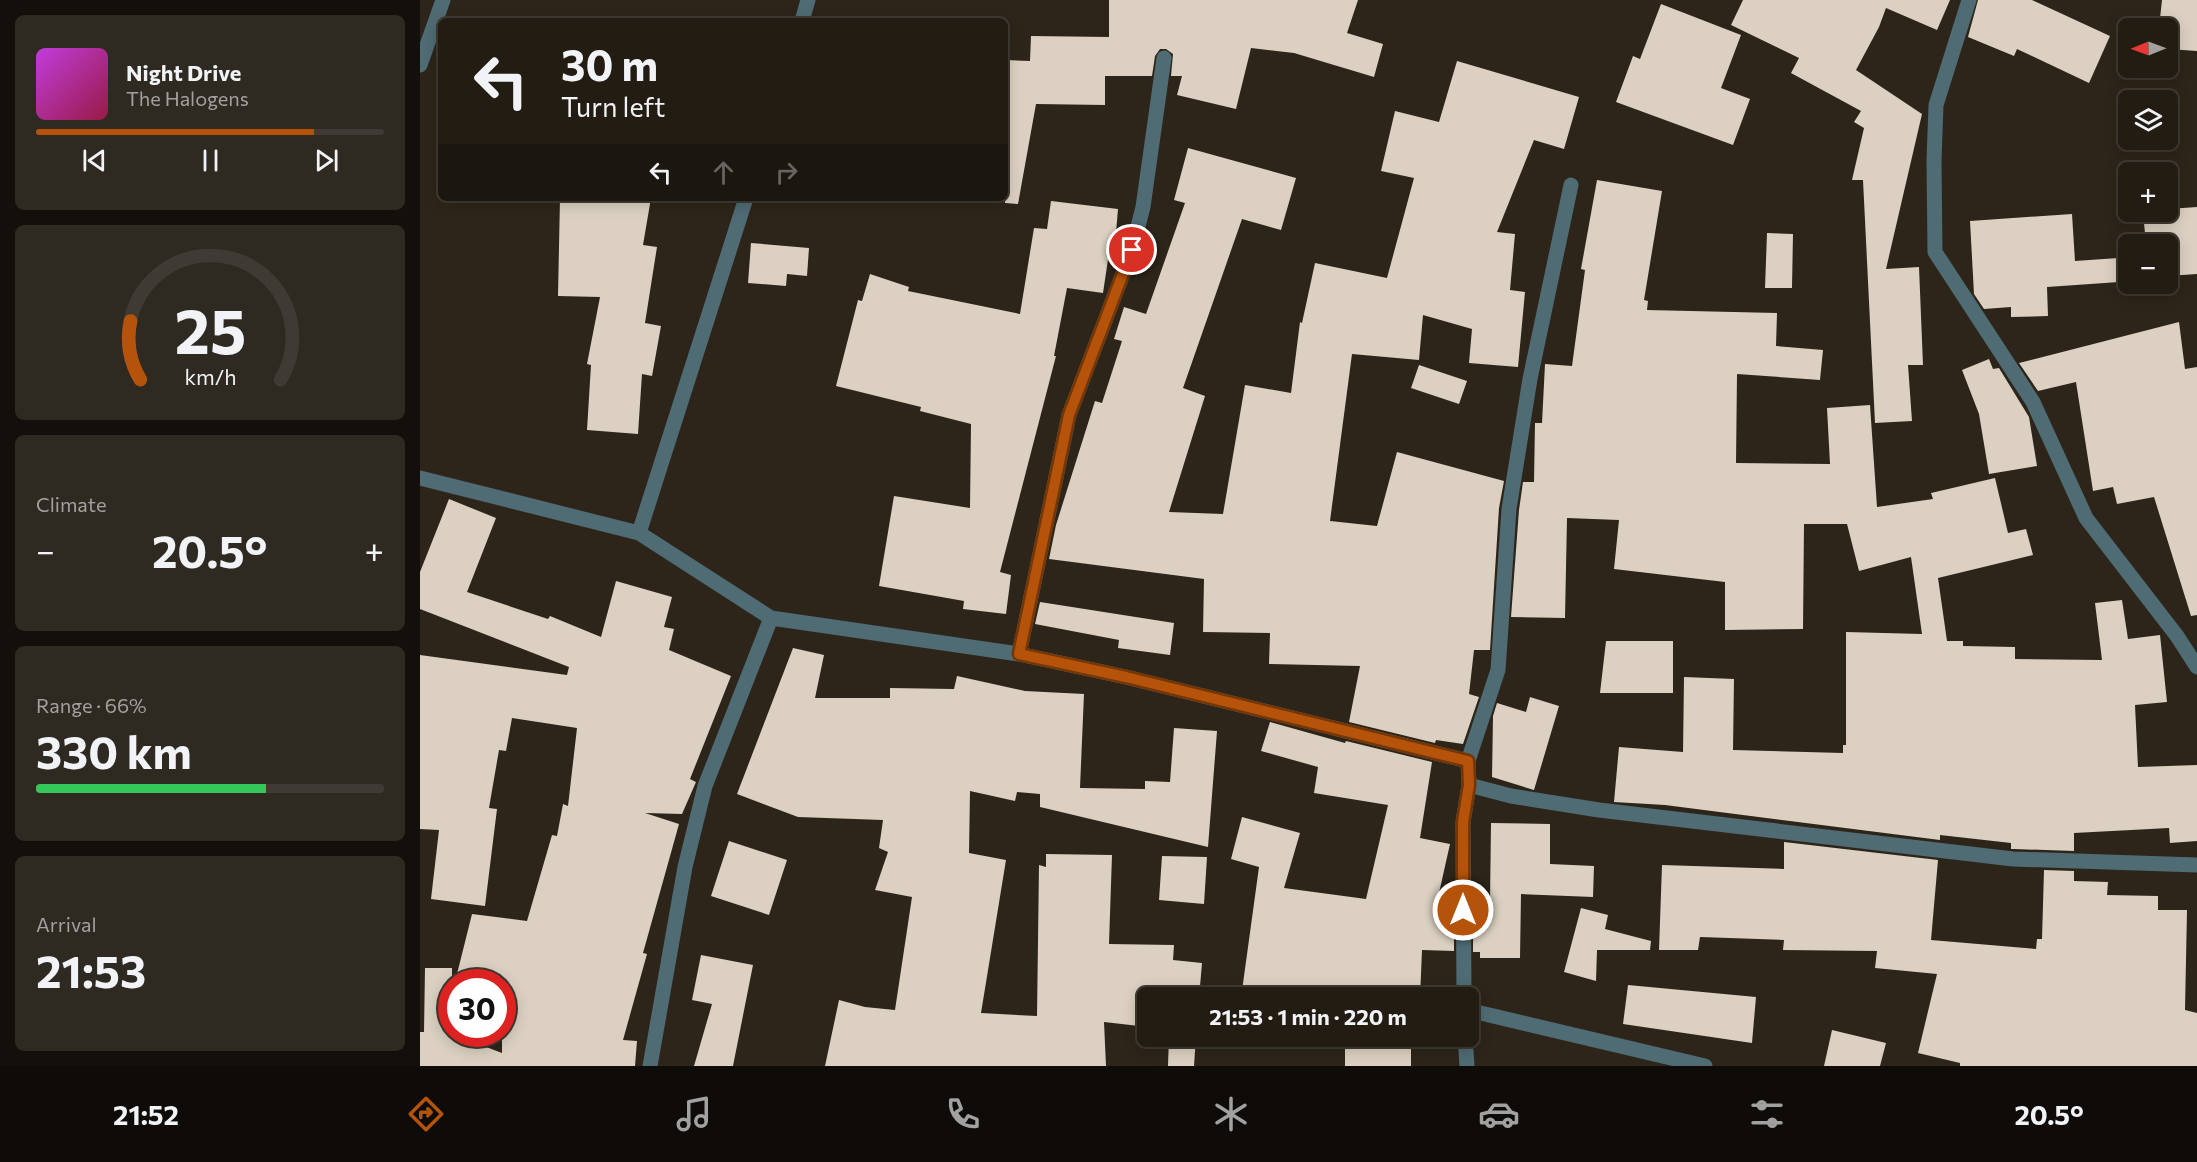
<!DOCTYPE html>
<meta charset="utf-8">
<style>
body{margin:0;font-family:Commissioner,sans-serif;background:#2e2921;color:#f1f3f6;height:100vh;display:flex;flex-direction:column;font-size:22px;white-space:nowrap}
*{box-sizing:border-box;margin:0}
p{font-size:20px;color:#a2a1a0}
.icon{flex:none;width:33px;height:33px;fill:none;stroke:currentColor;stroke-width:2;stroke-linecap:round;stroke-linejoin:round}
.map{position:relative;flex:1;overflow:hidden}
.drawer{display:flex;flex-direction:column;gap:15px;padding:15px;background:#130f0a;width:420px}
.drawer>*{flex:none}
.banner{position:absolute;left:18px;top:18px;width:570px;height:183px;border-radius:9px;box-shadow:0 3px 15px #0003,0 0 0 2px #3f3a33;background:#221c13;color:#f1f3f6;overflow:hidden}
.needle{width:39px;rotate:269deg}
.tools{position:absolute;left:1698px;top:18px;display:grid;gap:12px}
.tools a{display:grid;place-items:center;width:60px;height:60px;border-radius:9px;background:#221c13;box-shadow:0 3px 15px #0003,0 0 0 2px #3f3a33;font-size:30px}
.speed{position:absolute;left:18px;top:969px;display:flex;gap:12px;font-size:30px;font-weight:700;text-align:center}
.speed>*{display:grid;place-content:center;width:78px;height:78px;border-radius:50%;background:#221c13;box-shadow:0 3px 15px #0003,0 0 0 2px #3f3a33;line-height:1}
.speed .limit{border:9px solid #d22;background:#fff;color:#111}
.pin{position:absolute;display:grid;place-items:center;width:51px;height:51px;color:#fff;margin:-26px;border:3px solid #fff;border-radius:50%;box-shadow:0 2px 6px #0007}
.me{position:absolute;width:66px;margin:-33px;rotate:0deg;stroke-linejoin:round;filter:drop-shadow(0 0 4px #0008)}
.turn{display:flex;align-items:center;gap:21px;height:126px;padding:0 24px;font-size:27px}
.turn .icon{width:78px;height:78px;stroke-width:2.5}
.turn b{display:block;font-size:42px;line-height:51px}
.lanes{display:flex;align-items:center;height:57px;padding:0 24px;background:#0003;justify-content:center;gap:30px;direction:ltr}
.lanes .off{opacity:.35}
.big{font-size:45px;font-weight:700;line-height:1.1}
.drawer .widget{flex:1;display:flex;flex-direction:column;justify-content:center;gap:9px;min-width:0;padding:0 21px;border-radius:9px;background:#2e2921}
.drawer .dial{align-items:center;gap:0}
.dial svg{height:156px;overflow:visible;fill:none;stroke:#3f3a33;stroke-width:7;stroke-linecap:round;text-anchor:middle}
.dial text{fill:#f1f3f6;stroke:none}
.song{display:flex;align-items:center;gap:18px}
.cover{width:72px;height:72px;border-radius:9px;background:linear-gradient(135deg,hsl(290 70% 55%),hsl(340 70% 35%))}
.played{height:6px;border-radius:3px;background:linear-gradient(90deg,#b45309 80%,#3f3a33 80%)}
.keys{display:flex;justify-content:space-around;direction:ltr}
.heat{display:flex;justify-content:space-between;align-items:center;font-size:33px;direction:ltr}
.charge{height:9px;border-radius:4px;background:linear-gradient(90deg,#34c759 66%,#3f3a33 0)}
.trip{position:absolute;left:717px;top:987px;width:342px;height:60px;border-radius:9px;background:#221c13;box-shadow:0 3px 15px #0003,0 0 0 2px #3f3a33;font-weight:700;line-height:60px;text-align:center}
.menu{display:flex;height:96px;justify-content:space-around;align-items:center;background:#0e0b08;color:#a2a1a0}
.menu .icon{width:42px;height:42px}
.menu .current{color:#b45309}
.menu b{font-size:27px;color:#f1f3f6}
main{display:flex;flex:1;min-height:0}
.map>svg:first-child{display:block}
.building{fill:#dbd0c1}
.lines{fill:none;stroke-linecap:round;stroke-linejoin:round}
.minor{stroke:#4f6b74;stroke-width:15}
.route-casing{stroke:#753606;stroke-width:15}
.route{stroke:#b45309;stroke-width:10}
</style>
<main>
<section class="drawer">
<div class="widget">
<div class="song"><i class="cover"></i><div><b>Night Drive</b><p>The Halogens</p></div></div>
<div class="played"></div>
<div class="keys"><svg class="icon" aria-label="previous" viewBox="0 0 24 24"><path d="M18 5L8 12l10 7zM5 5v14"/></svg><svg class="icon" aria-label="pause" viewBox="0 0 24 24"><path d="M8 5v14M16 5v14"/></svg><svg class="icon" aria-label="next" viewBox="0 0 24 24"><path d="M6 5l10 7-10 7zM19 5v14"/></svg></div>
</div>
<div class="widget dial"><svg viewBox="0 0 100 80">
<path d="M14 69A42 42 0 1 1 86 69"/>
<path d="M14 69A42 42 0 0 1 9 39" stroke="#b45309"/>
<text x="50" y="56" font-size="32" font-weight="700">25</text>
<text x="50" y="72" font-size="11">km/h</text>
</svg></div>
<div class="widget"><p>Climate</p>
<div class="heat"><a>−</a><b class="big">20.5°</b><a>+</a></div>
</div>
<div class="widget"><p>Range · 66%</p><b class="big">330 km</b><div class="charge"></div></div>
<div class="widget"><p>Arrival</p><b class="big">21:53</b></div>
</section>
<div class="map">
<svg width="1777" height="1066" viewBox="0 0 1777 1066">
<rect width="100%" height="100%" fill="#2d2519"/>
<path class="building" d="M689,0H938L927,33L963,44L954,77L874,53L831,48L816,109L757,95L762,76H751L753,54L746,49H740L735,56L732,76H685V105L616,104L598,204L585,203V60L610,61L611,36L689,37Z
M1323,0H1530L1517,30L1466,8L1459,27L1436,70L1502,114L1466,269L1499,267L1503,365H1488L1492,421L1455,423L1443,180H1432L1444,128L1434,122L1441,111L1371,73L1379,58L1311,25Z
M1558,0H1612L1690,36L1669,83L1597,49L1594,56L1548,37Z
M1742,0H1777V51L1748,49V28H1739Z
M1241,4L1321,35L1301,88L1330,99L1313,145L1196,102L1213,56L1220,59Z
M1704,22L1730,28H1708V55L1697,52Z
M1037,61L1159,97L1144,149L1114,140L1077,232L1095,234L1090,290L1105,292L1098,367L1049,363L1052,329L1003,315L999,360L932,354L910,521L957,526L977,452L1084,481L1079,508L1070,650H1054L1049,694L1059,697L1043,744L1016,740L1015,743L929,722L940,666L849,664L850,633L783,632L784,579L629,559L636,525L675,401L682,403L702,341L694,339L704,307L726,314L765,203L754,200L768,148L876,178L861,230L822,219L763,388L785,396L749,512L803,514L825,385L871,393L880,322L882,323L895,263L967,278L994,178L961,171L975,111L1019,122Z
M1177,180L1242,191L1224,300L1228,301L1227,310L1357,313L1356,346L1403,350L1400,380L1317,374L1316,463L1410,464L1407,408L1450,405L1457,507L1513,499L1511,493L1575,478L1588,533L1606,529L1613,555L1518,578L1527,641H1543V646L1595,647V659L1682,660L1675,603L1702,600L1708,639L1740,635L1747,702L1715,705L1718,767L1777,765V841L1750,843L1749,828L1654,833V851L1594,849H1591V843L1520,835V840L1245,805L1194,802L1199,747L1263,752L1264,677L1314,679L1313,750L1423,753V745H1426V632L1502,634L1491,557L1439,571L1427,524H1384L1383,629L1305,630V582L1194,569L1199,520L1147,518L1145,618L1091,617L1099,510L1103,482H1114L1115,423H1122L1125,364L1152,366L1165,270L1161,269Z
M140,198H231L223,245L237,247L225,323L241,326L232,376L222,374L218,434L167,430L171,365L167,364L180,297L138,296Z
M631,201L698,209L696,233H692L683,293L647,288L634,356H636L580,572L591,575L586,614L543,609L544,601L459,586L474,496L550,508L551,424L500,411L501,407L416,386L438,300L442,301L450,274L489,287L488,291L600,314L614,228L627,229Z
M1777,207V274L1748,276V244H1726L1723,212H1748V209Z
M1652,214L1655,261L1698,258L1699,282L1627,287L1628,316L1591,317V307L1564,309L1554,294L1550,221Z
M1347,233L1373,234L1372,288H1345Z
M331,243L389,248L387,276L367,274L366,286L328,283Z
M1759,322L1765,369L1777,367V615L1771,616L1734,497L1697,504L1693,487L1673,491L1656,382L1618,391L1599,363Z
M1569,359L1573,369L1579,368L1609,417L1617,466L1569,474L1559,414L1542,370Z
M999,365L1047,381L1039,404L991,388Z
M29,499L76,518L47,592L128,619L130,616L181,637L196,581L252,597L244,627L254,629L249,650L311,676L270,779L276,782L262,814L225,813L259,824L223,953L227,954L203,1040L217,1041L215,1066H0V1032H4L5,968H32V1034L82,1053V982H35L52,914L107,921L132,835L137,836L143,804L148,806L157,728L92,718L86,751L79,750L69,808L77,809L65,906L11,899L19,830L0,829V655L147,675L149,667L0,609V572Z
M620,602L754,623L750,655L698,648L699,640L615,624Z
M1186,641H1253V693H1180Z
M373,648L404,655L395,698H470V688L534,689L537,676L605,691L664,694L660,788L725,789V781L750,782L754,728L797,731L788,847L620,807V794L597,792L595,801L550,791L549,853L586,860L561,1013L617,1016L619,865L626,867V854L692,855L689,944L754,945L753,960L782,963L779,998H728V1027L684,1022L686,1066H405L419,1000L445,1007L475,1010L492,897L455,890L468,852L459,848L463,820L378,817L317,794Z
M1110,697L1139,706L1114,790L1072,777L1073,716L1077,703L1106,712Z
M850,722L925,743L926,741L1012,762L1000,838L1030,844L1017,902H1034V951L1002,950L1000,998H821L839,867L811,859L822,817L880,833L864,888L946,899L968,805L894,793L898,767L841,751Z
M1071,823L1130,824V864L1174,866L1173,897L1101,894L1100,958H1060V952H1053V902H1070Z
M309,841L367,860L349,915L291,896Z
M1364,842L1518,860L1511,940L1616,949L1617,939H1622L1624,870L1654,871V881L1688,882L1687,895L1738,896V910H1767L1765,1010L1777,1013V1066H1540V1063L1498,1053L1517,974L1455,968L1457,951L1363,950L1364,940L1280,937L1278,950H1239L1242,865L1364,869Z
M742,856L787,857L784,904L739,900Z
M1161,908L1188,915L1185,929L1231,941L1230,950H1177L1176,981L1144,972Z
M281,955L333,965L313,1066H274L292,1004L272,1000Z
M1208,985L1336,997L1332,1043L1203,1024Z
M1412,1030L1466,1043L1460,1066H1404Z
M749,1036H776L774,1066H748Z
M816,1036H999V1039H991V1066H925V1049L815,1046Z"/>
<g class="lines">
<path class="minor" d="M1549,0L1516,105L1514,161L1515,252L1613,402L1666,518L1757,636L1777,667
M382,21L388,0
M0,65L23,0
M0,478L219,533L351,618L599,654L706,677L1048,761
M219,533L326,198
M599,654L649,415L712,250L723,207L744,58
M1049,785L1091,796L1179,810L1593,859L1777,865
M1044,998L1043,822L1049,785L1048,761L1078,670L1089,509L1110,379L1151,185
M1048,1010L1285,1066
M1045,1036L1047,1066
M230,1066L265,867L285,786L351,618"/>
</g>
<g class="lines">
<defs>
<path id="route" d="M712,250L649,415L599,654L706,677L1048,761L1049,785L1043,822V910"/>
</defs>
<use href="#route" class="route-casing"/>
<use href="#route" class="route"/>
</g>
</svg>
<div class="tools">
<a><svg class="needle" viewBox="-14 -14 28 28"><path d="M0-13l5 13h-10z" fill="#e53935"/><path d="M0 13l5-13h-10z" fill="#a2a1a0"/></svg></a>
<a><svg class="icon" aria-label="layers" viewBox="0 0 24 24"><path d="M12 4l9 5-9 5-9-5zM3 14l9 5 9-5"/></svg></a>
<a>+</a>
<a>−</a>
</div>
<div class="speed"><div class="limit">30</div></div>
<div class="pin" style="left:712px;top:250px;background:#d93025"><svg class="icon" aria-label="arrive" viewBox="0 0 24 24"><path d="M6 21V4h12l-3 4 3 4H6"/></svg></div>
<svg class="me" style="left:1043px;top:910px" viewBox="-20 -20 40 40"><circle r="17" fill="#b45309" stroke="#fff" stroke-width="3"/><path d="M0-11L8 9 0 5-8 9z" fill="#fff"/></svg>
<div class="trip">21:53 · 1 min · 220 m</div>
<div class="banner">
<div class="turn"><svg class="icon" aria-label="left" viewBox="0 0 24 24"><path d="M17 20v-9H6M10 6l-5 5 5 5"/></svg><div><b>30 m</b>Turn left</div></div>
<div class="lanes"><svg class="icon" aria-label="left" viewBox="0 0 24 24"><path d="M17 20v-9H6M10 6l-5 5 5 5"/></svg><svg class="icon off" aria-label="ahead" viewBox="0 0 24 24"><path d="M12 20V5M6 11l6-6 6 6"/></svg><svg class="icon off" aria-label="right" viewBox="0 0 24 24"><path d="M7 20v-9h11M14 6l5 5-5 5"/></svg></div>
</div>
</div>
</main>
<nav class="menu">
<b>21:52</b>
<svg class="icon current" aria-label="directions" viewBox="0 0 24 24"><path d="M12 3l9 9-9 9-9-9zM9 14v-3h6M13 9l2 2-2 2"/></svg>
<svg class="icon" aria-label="music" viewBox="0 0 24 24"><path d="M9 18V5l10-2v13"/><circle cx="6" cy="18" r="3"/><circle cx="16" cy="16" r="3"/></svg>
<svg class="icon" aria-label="phone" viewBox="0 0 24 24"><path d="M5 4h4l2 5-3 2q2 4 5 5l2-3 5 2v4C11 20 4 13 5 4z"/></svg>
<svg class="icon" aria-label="climate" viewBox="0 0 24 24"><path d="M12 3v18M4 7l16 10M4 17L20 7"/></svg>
<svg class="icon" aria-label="car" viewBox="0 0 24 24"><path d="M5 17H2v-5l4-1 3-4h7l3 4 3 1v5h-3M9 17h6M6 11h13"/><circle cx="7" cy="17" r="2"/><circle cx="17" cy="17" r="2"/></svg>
<svg class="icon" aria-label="filters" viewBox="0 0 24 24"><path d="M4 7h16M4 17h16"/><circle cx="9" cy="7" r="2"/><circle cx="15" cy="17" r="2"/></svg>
<b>20.5°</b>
</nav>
